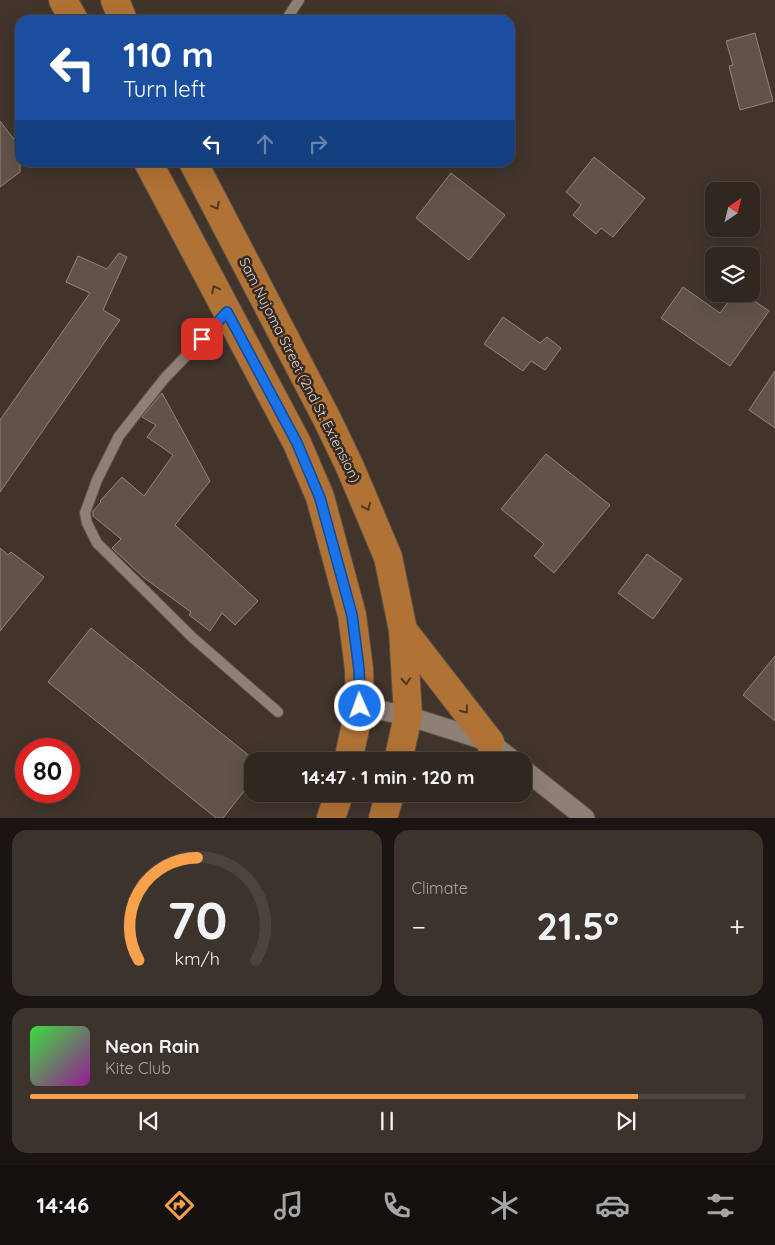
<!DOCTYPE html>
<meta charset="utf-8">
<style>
body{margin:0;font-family:Quicksand,sans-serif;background:#3c332d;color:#f1f3f6;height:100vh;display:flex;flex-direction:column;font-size:19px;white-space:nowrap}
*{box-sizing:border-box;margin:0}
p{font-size:16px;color:#a8a5a5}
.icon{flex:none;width:28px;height:28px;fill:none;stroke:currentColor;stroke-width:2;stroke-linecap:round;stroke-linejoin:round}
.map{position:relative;height:818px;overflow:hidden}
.sheet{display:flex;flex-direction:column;gap:12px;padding:12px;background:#1a1512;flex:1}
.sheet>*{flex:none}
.hud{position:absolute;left:15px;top:15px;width:500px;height:152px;border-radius:15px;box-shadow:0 5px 20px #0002,0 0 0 1px #4b443e;background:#1a4fa0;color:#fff;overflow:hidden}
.needle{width:32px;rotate:35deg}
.buttons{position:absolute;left:705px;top:182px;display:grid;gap:10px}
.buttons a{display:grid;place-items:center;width:55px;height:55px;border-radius:10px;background:#302720;box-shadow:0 5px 20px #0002,0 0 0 1px #4b443e;font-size:25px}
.speed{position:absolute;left:15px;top:738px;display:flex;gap:10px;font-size:25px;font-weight:700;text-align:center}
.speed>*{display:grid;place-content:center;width:65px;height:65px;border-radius:50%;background:#302720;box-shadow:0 5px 20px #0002,0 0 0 1px #4b443e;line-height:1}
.speed .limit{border:8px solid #d22;background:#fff;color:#111}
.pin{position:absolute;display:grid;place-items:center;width:42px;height:42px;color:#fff;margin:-21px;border-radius:10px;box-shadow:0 2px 8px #0006}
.me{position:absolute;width:55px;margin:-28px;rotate:358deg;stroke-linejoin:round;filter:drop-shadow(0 0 4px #0008)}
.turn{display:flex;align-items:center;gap:18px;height:105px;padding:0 25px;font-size:22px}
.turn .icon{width:65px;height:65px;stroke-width:2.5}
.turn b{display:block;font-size:35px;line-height:42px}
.lanes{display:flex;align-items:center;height:48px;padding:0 25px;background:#0003;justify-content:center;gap:25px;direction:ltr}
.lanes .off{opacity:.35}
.big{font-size:38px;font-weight:800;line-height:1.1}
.sheet .widget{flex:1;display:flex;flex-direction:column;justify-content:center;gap:8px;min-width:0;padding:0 18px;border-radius:15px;background:#3c332d}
.sheet .dial{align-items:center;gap:0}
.dial svg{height:130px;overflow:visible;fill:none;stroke:#4b443e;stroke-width:7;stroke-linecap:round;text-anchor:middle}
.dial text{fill:#f1f3f6;stroke:none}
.song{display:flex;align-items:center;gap:15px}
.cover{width:60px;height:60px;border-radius:8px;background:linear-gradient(135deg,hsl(120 70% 55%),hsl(300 70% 35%))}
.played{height:5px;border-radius:2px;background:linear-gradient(90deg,#f9a04d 85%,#4b443e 85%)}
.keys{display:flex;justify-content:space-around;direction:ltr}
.heat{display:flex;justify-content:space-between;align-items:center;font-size:28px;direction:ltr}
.sheet .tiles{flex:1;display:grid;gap:12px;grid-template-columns:1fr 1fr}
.widget:last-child{grid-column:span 2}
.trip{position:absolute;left:244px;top:752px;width:288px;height:50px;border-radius:15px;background:#302720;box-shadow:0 5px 20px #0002,0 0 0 1px #4b443e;font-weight:800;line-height:50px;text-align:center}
.tabs{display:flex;height:80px;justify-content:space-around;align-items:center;background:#13100d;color:#a8a5a5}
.tabs .icon{width:35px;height:35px}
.tabs .current{color:#f9a04d}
.tabs b{font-size:22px;color:#f1f3f6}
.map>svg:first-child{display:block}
.building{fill:#605349;stroke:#93857a}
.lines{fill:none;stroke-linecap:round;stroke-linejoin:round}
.service-casing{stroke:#5a5048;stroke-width:12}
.minor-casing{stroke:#5a5048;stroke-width:21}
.trunk-casing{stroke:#5a5048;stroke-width:30}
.service{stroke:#8e8075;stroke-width:10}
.minor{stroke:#8e8075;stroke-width:19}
.trunk{stroke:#b17235;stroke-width:28}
.oneway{stroke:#4f3825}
.route-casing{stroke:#114b97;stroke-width:12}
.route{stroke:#1a73e8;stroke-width:9}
.labels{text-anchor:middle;stroke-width:5;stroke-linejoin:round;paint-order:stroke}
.street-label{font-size:14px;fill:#ded7d1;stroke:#362a21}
</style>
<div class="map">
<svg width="775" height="818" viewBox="0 0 775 818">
<rect width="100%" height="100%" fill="#40342b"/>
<path class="building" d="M755,33L773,101L740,110L729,66L733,65L726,41Z
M0,121L20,147V172L0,187Z
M594,157L645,198L613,237L601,228L596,234L573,215L581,205L566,192Z
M451,173L505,215L469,260L416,218Z
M119,253L127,257L103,310L120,320L0,492V420L90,293L66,282L78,256L107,269Z
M683,287L720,313L734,294H744L769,311L730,366L661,318Z
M503,317L540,343L547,337L561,348L545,370L531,361L523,371L484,344Z
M775,371V428L749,410Z
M162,393L210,481L175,525L258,601L235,625L222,613L210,631L189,615L191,612L143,577L112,548L121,539L93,516V511L101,502L100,501L122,477L144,496L173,455L147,437L156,425L142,417Z
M546,454L610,505L554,573L534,556L544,544L501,509Z
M0,548L8,555L11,552L44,577L0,631Z
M647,554L682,579L653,619L618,593Z
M91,628L252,758V781L223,818H216L48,682Z
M775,656V721L743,695Z"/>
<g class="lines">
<defs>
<path id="service" d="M286,20L299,0
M227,313L164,379L119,436L97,480L85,513L87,523L97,543L193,638L278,712"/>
<path id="minor" d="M360,706L408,716L490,742L514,761
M522,768L585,818"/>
<path id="trunk" d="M63,0L74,20
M115,0L123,20
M148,162L297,443L320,497L352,615L359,669L360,706L348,761
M193,162L327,419L350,467L388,557L403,630L408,716L398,761
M403,630L490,742
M331,818L339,794
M383,818L390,794"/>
</defs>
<use href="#service" class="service-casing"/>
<use href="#minor" class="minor-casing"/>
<use href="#trunk" class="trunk-casing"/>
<use href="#service" class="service"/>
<use href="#minor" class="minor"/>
<use href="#trunk" class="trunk"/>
</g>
<defs><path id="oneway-chevron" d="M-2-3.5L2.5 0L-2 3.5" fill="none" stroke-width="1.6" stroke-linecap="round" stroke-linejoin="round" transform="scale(1.25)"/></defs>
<g class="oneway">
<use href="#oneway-chevron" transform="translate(216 206) rotate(62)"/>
<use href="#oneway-chevron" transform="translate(215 289) rotate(-118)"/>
<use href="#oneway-chevron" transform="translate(367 507) rotate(67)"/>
<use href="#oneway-chevron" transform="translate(406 681) rotate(87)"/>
<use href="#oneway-chevron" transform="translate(465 710) rotate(52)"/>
</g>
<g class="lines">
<defs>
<path id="route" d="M202,339L227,312L297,443L320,498L352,615L359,669L360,706"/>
</defs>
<use href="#route" class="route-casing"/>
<use href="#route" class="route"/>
</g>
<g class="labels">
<g class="street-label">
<text transform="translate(300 370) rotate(63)" y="5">Sam Nujoma Street (2nd St. Extension)</text>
</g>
</g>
</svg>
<div class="buttons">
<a><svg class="needle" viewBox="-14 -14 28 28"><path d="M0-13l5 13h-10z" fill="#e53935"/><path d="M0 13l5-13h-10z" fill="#a8a5a5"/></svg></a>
<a><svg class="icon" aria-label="layers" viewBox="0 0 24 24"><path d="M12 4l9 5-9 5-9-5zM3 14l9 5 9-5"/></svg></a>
</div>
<div class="speed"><div class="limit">80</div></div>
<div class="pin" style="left:202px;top:339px;background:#d93025"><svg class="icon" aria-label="arrive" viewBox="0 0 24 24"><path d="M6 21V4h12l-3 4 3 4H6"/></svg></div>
<svg class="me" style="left:360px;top:706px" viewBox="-20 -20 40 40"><circle r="17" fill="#1a73e8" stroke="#fff" stroke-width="3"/><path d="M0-11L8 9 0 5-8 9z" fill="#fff"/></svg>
<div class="trip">14:47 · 1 min · 120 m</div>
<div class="hud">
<div class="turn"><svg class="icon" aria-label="left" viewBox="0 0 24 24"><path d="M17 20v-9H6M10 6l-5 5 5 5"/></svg><div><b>110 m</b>Turn left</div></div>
<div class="lanes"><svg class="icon" aria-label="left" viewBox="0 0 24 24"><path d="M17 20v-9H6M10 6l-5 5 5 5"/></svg><svg class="icon off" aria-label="ahead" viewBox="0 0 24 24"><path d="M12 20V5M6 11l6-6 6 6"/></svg><svg class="icon off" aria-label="right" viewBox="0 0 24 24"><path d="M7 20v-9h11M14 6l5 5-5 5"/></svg></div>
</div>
</div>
<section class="sheet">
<div class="tiles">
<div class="widget dial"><svg viewBox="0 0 100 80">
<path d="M14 69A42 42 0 1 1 86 69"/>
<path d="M14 69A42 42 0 0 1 50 6" stroke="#f9a04d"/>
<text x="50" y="56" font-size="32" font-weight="700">70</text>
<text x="50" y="72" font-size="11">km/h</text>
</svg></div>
<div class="widget"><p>Climate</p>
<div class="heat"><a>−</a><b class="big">21.5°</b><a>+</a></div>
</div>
<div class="widget">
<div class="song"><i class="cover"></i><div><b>Neon Rain</b><p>Kite Club</p></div></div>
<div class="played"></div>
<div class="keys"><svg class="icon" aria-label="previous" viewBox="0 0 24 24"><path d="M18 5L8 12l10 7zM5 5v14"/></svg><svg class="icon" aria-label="pause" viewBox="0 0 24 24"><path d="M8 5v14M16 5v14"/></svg><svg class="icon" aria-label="next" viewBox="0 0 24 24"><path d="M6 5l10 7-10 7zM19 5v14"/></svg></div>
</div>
</div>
</section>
<nav class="tabs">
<b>14:46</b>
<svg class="icon current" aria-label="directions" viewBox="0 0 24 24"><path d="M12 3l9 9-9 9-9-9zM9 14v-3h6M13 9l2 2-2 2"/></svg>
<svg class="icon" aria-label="music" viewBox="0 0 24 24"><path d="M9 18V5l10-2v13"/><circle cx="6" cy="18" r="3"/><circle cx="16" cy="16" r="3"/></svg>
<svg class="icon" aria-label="phone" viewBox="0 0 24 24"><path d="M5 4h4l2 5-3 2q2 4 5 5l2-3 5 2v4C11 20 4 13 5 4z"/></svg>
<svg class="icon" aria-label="climate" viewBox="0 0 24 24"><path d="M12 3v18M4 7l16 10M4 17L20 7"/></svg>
<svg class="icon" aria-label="car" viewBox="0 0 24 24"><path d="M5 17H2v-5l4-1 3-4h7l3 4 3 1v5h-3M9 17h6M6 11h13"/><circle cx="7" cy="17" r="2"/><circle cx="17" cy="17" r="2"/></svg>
<svg class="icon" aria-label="filters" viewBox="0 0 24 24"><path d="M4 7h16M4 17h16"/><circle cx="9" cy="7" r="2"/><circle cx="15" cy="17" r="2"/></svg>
</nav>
